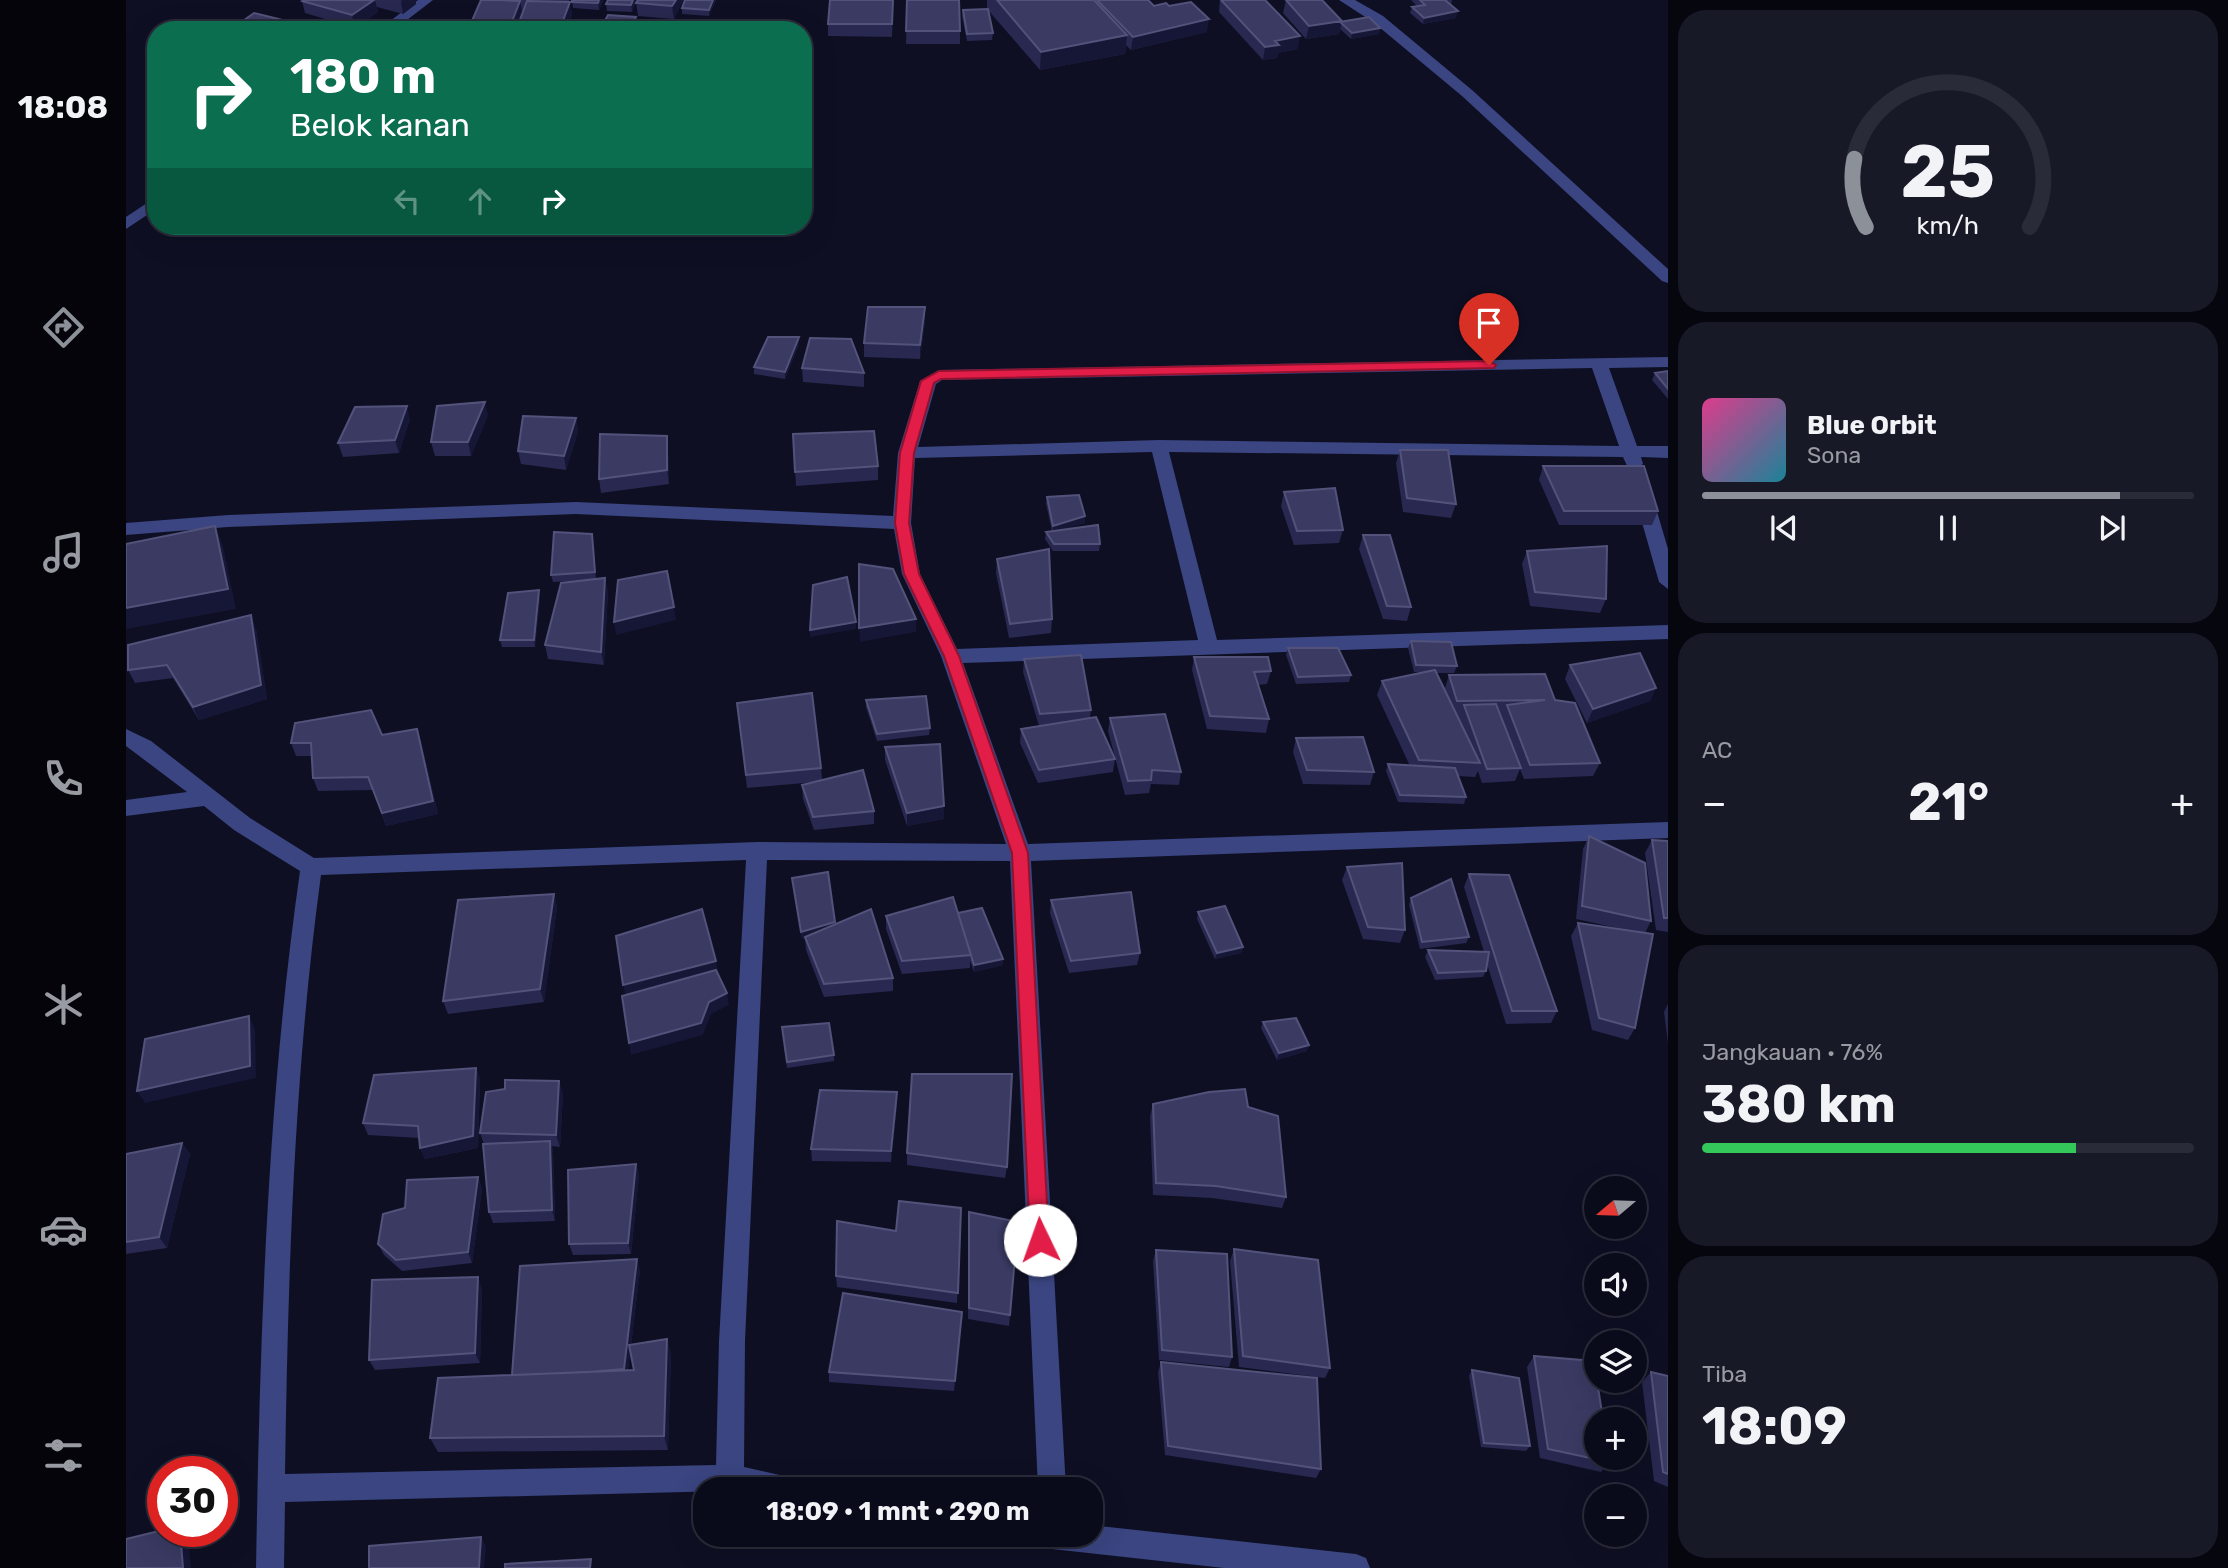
<!DOCTYPE html>
<html lang="id">
<meta charset="utf-8">
<style>
body{margin:0;font-family:Rubik,sans-serif;background:#181927;color:#f1f3f6;height:100vh;display:flex;flex-direction:column;font-size:26px;white-space:nowrap}
*{box-sizing:border-box;margin:0}
p{font-size:23px;color:#999ba2}
.icon{flex:none;width:38px;height:38px;fill:none;stroke:currentColor;stroke-width:2;stroke-linecap:round;stroke-linejoin:round}
.map{position:relative;flex:1;overflow:hidden}
.sheet{display:flex;flex-direction:column;gap:10px;padding:10px;background:#06060e;width:560px}
.sheet>*{flex:none}
.guide{position:absolute;left:21px;top:21px;width:665px;height:214px;border-radius:28px;box-shadow:0 7px 28px #0002,0 0 0 2px #2a2b39;background:#0b6e4f;color:#fff;overflow:hidden}
.needle{width:46px;rotate:251deg}
.fabs{position:absolute;left:1458px;top:1176px;display:grid;gap:14px}
.fabs a{display:grid;place-items:center;width:63px;height:63px;border-radius:50%;background:#0a0b1a;box-shadow:0 7px 28px #0002,0 0 0 2px #2a2b39;font-size:35px}
.speed{position:absolute;left:21px;top:1456px;display:flex;gap:14px;font-size:35px;font-weight:700;text-align:center}
.speed>*{display:grid;place-content:center;width:91px;height:91px;border-radius:50%;background:#0a0b1a;box-shadow:0 7px 28px #0002,0 0 0 2px #2a2b39;line-height:1}
.speed .limit{border:10px solid #d22;background:#fff;color:#111}
.pin{position:absolute;display:grid;place-items:center;width:60px;height:60px;color:#fff;margin:-72px -30px;border-radius:50% 50% 50% 0;rotate:-45deg;box-shadow:0 0 7px #0007}
.pin .icon{rotate:45deg}
.me{position:absolute;width:77px;margin:-38px;rotate:357deg;stroke-linejoin:round;filter:drop-shadow(0 0 5px #0008)}
.turn{display:flex;align-items:center;gap:24px;height:147px;padding:0 28px;font-size:32px}
.turn .icon{width:91px;height:91px;stroke-width:2.5}
.turn b{display:block;font-size:49px;line-height:60px}
.lanes{display:flex;align-items:center;height:66px;padding:0 28px;background:#0003;justify-content:center;gap:35px;direction:ltr}
.lanes .off{opacity:.35}
.big{font-size:52px;font-weight:700;line-height:1.1}
.sheet .tile{flex:1;display:flex;flex-direction:column;justify-content:center;gap:10px;min-width:0;padding:0 24px;border-radius:28px;background:#181927}
.sheet .dial{align-items:center;gap:0}
.dial svg{height:182px;overflow:visible;fill:none;stroke:#2a2b39;stroke-width:7;stroke-linecap:round;text-anchor:middle}
.dial text{fill:#f1f3f6;stroke:none}
.song{display:flex;align-items:center;gap:21px}
.cover{width:84px;height:84px;border-radius:10px;background:linear-gradient(135deg,hsl(330 70% 55%),hsl(190 70% 35%))}
.played{height:7px;border-radius:4px;background:linear-gradient(90deg,#8c9099 85%,#2a2b39 85%)}
.keys{display:flex;justify-content:space-around;direction:ltr}
.heat{display:flex;justify-content:space-between;align-items:center;font-size:38px;direction:ltr}
.charge{height:10px;border-radius:5px;background:linear-gradient(90deg,#34c759 76%,#2a2b39 0)}
.trip{position:absolute;left:567px;top:1477px;width:410px;height:70px;border-radius:28px;background:#0a0b1a;box-shadow:0 7px 28px #0002,0 0 0 2px #2a2b39;font-weight:700;line-height:70px;text-align:center}
main{display:flex;flex:1;min-height:0}
.tab-bar{display:flex;flex-direction:column;width:126px;justify-content:space-around;align-items:center;background:#04040a;color:#999ba2}
.tab-bar .icon{width:49px;height:49px}
.tab-bar .active{color:#8c9099}
.tab-bar b{font-size:32px;color:#f1f3f6}
.map>svg:first-child{display:block}
.lines{fill:none;stroke-linecap:round;stroke-linejoin:round}
.minor{fill:#3a4581;fill-rule:evenodd}
.wall{fill:#282850;fill-rule:evenodd}
.shaded-wall{fill:#161636}
.building{fill:#3a3a63;stroke:#52527b;stroke-width:2}
.route{fill:#e11d48;stroke:#92132f;stroke-width:2}
</style>
<main>
<nav class="tab-bar">
<b>18:08</b>
<svg class="icon active" aria-label="directions" viewBox="0 0 24 24"><path d="M12 3l9 9-9 9-9-9zM9 14v-3h6M13 9l2 2-2 2"/></svg>
<svg class="icon" aria-label="music" viewBox="0 0 24 24"><path d="M9 18V5l10-2v13"/><circle cx="6" cy="18" r="3"/><circle cx="16" cy="16" r="3"/></svg>
<svg class="icon" aria-label="phone" viewBox="0 0 24 24"><path d="M5 4h4l2 5-3 2q2 4 5 5l2-3 5 2v4C11 20 4 13 5 4z"/></svg>
<svg class="icon" aria-label="climate" viewBox="0 0 24 24"><path d="M12 3v18M4 7l16 10M4 17L20 7"/></svg>
<svg class="icon" aria-label="car" viewBox="0 0 24 24"><path d="M5 17H2v-5l4-1 3-4h7l3 4 3 1v5h-3M9 17h6M6 11h13"/><circle cx="7" cy="17" r="2"/><circle cx="17" cy="17" r="2"/></svg>
<svg class="icon" aria-label="filters" viewBox="0 0 24 24"><path d="M4 7h16M4 17h16"/><circle cx="9" cy="7" r="2"/><circle cx="15" cy="17" r="2"/></svg>
</nav>
<div class="map">
<svg width="1542" height="1568" viewBox="0 0 1542 1568">
<rect width="100%" height="100%" fill="#0e0f23"/>
<g class="lines">
<path class="minor" d="M292,0H307L268,30H252Z
M1213,0H1229L1257,16L1346,90L1542,269V283L1536,281L1336,96L1247,22Z
M30,197V209L0,229V217Z
M1542,357V367L1483,368L1511,446H1542V458L1515,457L1517,464L1508,470L1502,468L1497,457L1043,452L1091,640L1542,625V639L837,663L902,844L1542,822V838L905,861L940,1489H912L884,861L641,860L619,1341L618,1467L671,1479L675,1489L159,1502L158,1568H130C134,1334 141,1102 174,871L108,830L78,806L0,816V800L61,792L0,746V729L25,741L124,818L188,858L631,842L880,844L815,656L776,574L768,529L450,514L102,527L0,535V523L102,515L450,502L767,516L772,453L794,381L813,370ZM1466,368L1493,446L1033,440L792,447L810,384L816,380ZM1026,452L1072,640L831,649L794,574L785,523L789,458ZM620,860L593,1341L590,1465L159,1474C162,1273 168,1074 195,875Z
M1518,492L1527,498L1542,549V589L1533,582L1509,498Z
M964,1525L1230,1554L1240,1558L1244,1568H1098L926,1549L916,1545L912,1535H964Z"/>
</g>
<path class="wall" d="M177,0H290V4L277,14L251,7L252,12L229,28L179,13L176,1Z
M355,0H443L446,15L440,30H392V26L390,30H346L345,23Z
M477,0L473,10L447,8L446,2Z
M482,0H511L506,12L481,11L480,4Z
M557,0L548,19L512,16L510,3Z
M559,0H590L583,16L556,14V8Z
M767,0L766,37L702,36V24Z
M781,0L834,31V44H780Z
M861,0H968L970,2V0H1022L1028,6H1043L1081,32L1005,50L1000,45L999,54L914,70L862,10L867,33L866,40L841,41L836,16L837,10L861,9Z
M1094,0H1139L1172,49L1152,53L1151,58L1137,60L1093,12Z
M1160,0L1216,21L1254,28L1253,34L1225,39L1214,29L1213,34L1180,39L1157,13Z
M1285,0H1326L1325,5L1330,18L1297,24L1284,13L1286,7L1291,6Z
M799,321L794,359L738,357V343Z
M673,344L659,379L628,374V367Z
M676,368L738,373V387L677,382Z
M1542,371V399L1526,380L1529,373Z
M362,415L345,456H309L305,442Z
M450,418L452,432L440,470L395,464L392,451Z
M284,419L273,453L217,457L212,443Z
M667,434L752,466V480L670,486Z
M541,436L542,450L543,484L475,493L473,479Z
M1274,450L1330,504L1325,518L1277,512L1270,463Z
M1417,466L1532,511L1526,525H1433L1413,480Z
M1158,492L1217,530L1213,543L1168,545L1155,506Z
M921,497L959,516V523L938,529L974,544L973,551H927L919,539L920,532L926,531L920,504Z
M466,534L470,579L482,591L478,665L422,659L419,645L463,580L427,582L425,575Z
M1237,535L1285,607L1281,621L1257,619L1233,549Z
M1401,551L1480,599L1474,613L1404,606L1396,564Z
M871,559L926,619L925,633L883,638L870,573Z
M414,597L409,647H376L374,640Z
M130,629L141,699L73,720L47,678L9,683L2,670Z
M1285,641L1331,666L1328,673H1311L1319,688L1323,675L1429,700L1474,763L1467,776L1398,779L1394,769L1389,781L1356,783L1352,771L1349,777L1332,776L1340,797L1338,804L1272,802L1260,771L1262,764L1284,766L1251,695L1256,681L1295,672H1288L1282,648Z
M1162,648L1225,675L1223,682L1170,684L1160,655Z
M1068,657L1145,671L1141,684L1132,685L1143,719L1140,733L1081,729L1066,670Z
M898,659L965,710L964,718L989,759L987,772L912,783L894,743L895,729L913,726L897,672Z
M1444,665L1530,688L1524,701L1461,723L1439,679Z
M740,700L804,728L803,735L751,741L740,707Z
M611,703L695,768L696,780L748,811V824L688,830L677,799L676,785L689,782L621,788Z
M984,718L1055,772L1053,785L1025,784L1023,793L999,795L982,731Z
M291,729L295,742L312,814L260,826L247,790L192,791L187,778L185,756H170L165,743L256,735Z
M1170,738L1248,772L1244,785L1177,784L1167,752Z
M759,747L818,806V819L781,826L759,760Z
M1463,836L1525,921L1519,933L1509,1028L1502,1040L1466,1030L1445,936L1452,923L1505,931L1450,919L1457,849Z
M1526,840L1542,841V932L1530,930L1519,853Z
M1221,867L1279,930L1274,943L1237,939L1216,880Z
M1343,874L1431,1011L1425,1023L1380,1024L1361,964L1360,971L1357,977L1309,980L1299,957L1302,950L1358,952L1338,887Z
M666,878L709,924L767,978V991L698,997L680,950L679,938L676,939Z
M428,894L431,907L418,1002L322,1014L317,1001Z
M1285,898L1343,937L1340,943L1294,949L1283,905Z
M925,900L1014,953L1011,965L943,973L924,913Z
M1072,912L1117,947L1115,953L1089,959L1071,919Z
M832,913L877,965L848,972L844,961V968L776,974L760,929V916Z
M1542,1004V1043L1538,1012Z
M1137,1022L1181,1051L1151,1060L1135,1028Z
M656,1027L708,1055V1061L661,1068Z
M350,1068L354,1080L352,1148L299,1159L294,1148L293,1138L242,1135L237,1123Z
M437,1093L434,1147L426,1146L427,1152L429,1221L367,1223L363,1212L358,1144L354,1133Z
M771,1104L765,1162L686,1161L685,1149Z
M1027,1104L1122,1107L1160,1197L1156,1208L1086,1198L1027,1195L1024,1116Z
M56,1143L64,1154L41,1248L0,1254V1154Z
M781,1153L881,1167L879,1178L781,1165Z
M510,1164L513,1175L505,1254L447,1255L443,1244Z
M352,1177L356,1189L346,1263L276,1271L258,1255L252,1244L279,1208Z
M835,1208L831,1303L711,1287L710,1276Z
M843,1212L884,1315L883,1326L842,1319Z
M1108,1249L1204,1368L1199,1378L1113,1367L1104,1261Z
M1030,1250L1106,1357L1103,1367L1033,1360L1027,1261Z
M514,1270L505,1345L545,1354L542,1450L312,1452L304,1438L386,1375ZM504,1352L508,1370L502,1371Z
M356,1288L354,1363L249,1370L243,1360Z
M836,1312L828,1391L703,1382V1372Z
M1408,1356L1483,1462L1475,1472L1414,1458L1401,1367Z
M1035,1362L1195,1469L1190,1478L1039,1455L1032,1372Z
M1346,1370L1404,1446L1400,1451L1355,1447L1343,1376Z
M1525,1372L1542,1376V1487L1528,1481L1516,1382Z"/>
<path class="shaded-wall" d="M248,0H249L252,12L229,28L226,15Z
M276,0H290V4L277,14L275,1Z
M473,0H477L473,10L472,3Z
M507,0H511L506,12L505,5Z
M550,0H557L548,19L546,6Z
M587,0H590L583,16V10Z
M394,1L397,13L390,30H386L385,24Z
M444,2L446,15L440,30H435V26Z
M1332,11L1330,18L1297,24L1298,18Z
M510,17L511,24L508,30H504Z
M1083,19L1081,32L1005,50L1007,37Z
M1216,21L1213,34L1180,39L1183,26Z
M1254,28L1253,34L1225,39L1226,33Z
M1001,35L999,54L914,70L915,52Z
M1174,36L1172,49L1152,53L1151,58L1137,60L1139,47L1149,41Z
M799,307V321L794,359V345Z
M673,337V344L659,379V372Z
M359,402L362,415L345,456L342,442Z
M281,406L284,419L273,453L269,440Z
M450,418L452,432L440,470L438,456Z
M541,436L542,450L543,484L541,470Z
M959,516V523L927,533V526Z
M89,526L97,546L110,609L0,629V608Z
M479,578L482,591L478,665L475,652Z
M413,590L414,597L409,647L408,640Z
M548,607L550,620L490,635L488,622Z
M125,615L130,629L141,699L73,720L67,707Z
M790,619V632L734,642L733,628Z
M730,622V629L684,637V630Z
M1530,688L1524,701L1461,723L1467,709Z
M291,729L295,742L312,814L260,826L256,813Z
M818,806V819L781,826V813Z
M428,894L431,907L418,1002L414,989Z
M709,922L710,929L676,939L675,932Z
M1117,947L1115,953L1089,959L1091,953Z
M877,959V965L848,972V965Z
M590,961L592,974L500,997L497,985Z
M601,993L603,1005L585,1014L577,1035L505,1055L503,1043Z
M123,1016L129,1029L130,1078L19,1103L11,1091Z
M1183,1045L1181,1051L1151,1060L1153,1053Z
M350,1068L354,1080L352,1148L299,1159L294,1148Z
M433,1081L437,1093L434,1147L430,1135Z
M771,1092V1104L765,1162V1151Z
M424,1141L427,1152L429,1221L426,1210Z
M56,1143L64,1154L41,1248L33,1237Z
M510,1164L513,1175L505,1254L502,1243Z
M352,1177L356,1189L346,1263L342,1252Z
M511,1259L514,1270L501,1379L498,1369Z
M352,1277L356,1288L354,1363L349,1353Z
M541,1339L545,1354L542,1450L538,1436Z
M54,1531H59L62,1534L65,1568H57Z
M355,1537L360,1546L358,1568H353Z"/>
<path class="building" d="M177,0H248L226,15L176,1Z
M355,0H374L394,1L385,24L345,23Z
M446,0H473L472,3L446,2Z
M482,0H507L505,5L480,4Z
M512,0H550L546,6L510,3Z
M559,0H587L583,10L556,8Z
M704,0H767L766,24H702Z
M781,0H833L834,31H780Z
M871,0H968L1001,35L915,52Z
M971,0H1022L1028,6L1040,3L1043,6L1065,2L1083,19L1007,37Z
M1095,0H1139L1174,36L1149,41L1153,45L1139,47Z
M1160,0H1196L1216,21L1183,26Z
M1294,0H1319L1332,11L1298,18L1286,7L1299,5Z
M401,1L444,2L435,26L392,25Z
M862,9L867,33L841,34L837,10Z
M128,13L189,28L186,30H104Z
M482,15L510,17L504,30H474Z
M1243,17L1254,28L1226,33L1214,22Z
M513,20L569,24L566,30H509Z
M742,307H799L794,345L738,343Z
M642,337H673L659,372L628,367Z
M684,338L725,339L738,373L676,368Z
M1542,371V389L1529,373Z
M359,402L342,442H305L311,406Z
M281,406L269,440L212,443L229,407Z
M397,416L450,418L438,456L392,451Z
M748,431L752,466L669,472L667,434Z
M474,434L541,436V470L473,479Z
M1274,450H1322L1330,504L1281,498Z
M1417,466H1518L1532,511H1438Z
M1209,488L1217,530L1171,531L1158,492Z
M953,495L959,516L927,526L921,497Z
M972,525L974,544H928L920,532Z
M89,526L102,589L0,608V544Z
M428,532L466,534L469,572L425,575Z
M1237,535H1264L1285,607L1261,606Z
M1481,546L1480,599L1409,592L1401,551Z
M923,549L926,619L884,624L871,559Z
M733,564L767,569L790,619L733,628Z
M541,571L548,607L488,622L492,580Z
M721,577L730,622L684,630L687,585Z
M479,578L475,652L419,645L435,583Z
M413,590L408,640H374L382,593Z
M125,615L135,685L67,707L41,665L2,670V645Z
M1285,641L1325,642L1331,666L1290,665Z
M1162,648H1212L1225,675L1172,677Z
M1514,653L1530,688L1467,709L1444,665Z
M955,655L965,710L914,714L898,659Z
M1068,657H1142L1145,671L1128,672L1143,719L1084,716Z
M1309,670L1354,763L1293,760L1256,681Z
M1419,674L1429,700L1449,703L1474,763L1404,765L1381,705L1419,700L1331,701L1323,675Z
M686,693L695,768L620,775L611,703Z
M800,696L804,728L751,734L740,700Z
M1370,704L1395,768L1361,769L1338,705Z
M245,710L256,735L291,729L307,801L256,813L242,777L187,778L185,743H165L169,723Z
M1039,714L1055,772L1026,770L1025,780L1002,781L984,718Z
M970,717L989,759L913,770L895,729Z
M1237,737L1248,772L1181,770L1170,738Z
M814,744L818,806L781,813L759,747Z
M1262,764L1329,768L1340,797L1274,795Z
M737,770L748,811L687,817L676,785Z
M1463,836L1519,863L1525,921L1456,906Z
M1526,840L1542,841V918H1538Z
M1276,863L1279,930L1242,927L1221,867Z
M702,872L709,922L675,932L666,878Z
M1343,874L1383,875L1431,1011H1386Z
M1325,879L1343,937L1296,942L1285,898Z
M1005,892L1014,953L945,961L925,900Z
M428,894L414,989L317,1001L332,900Z
M827,897L845,955L776,961L760,916Z
M1099,906L1117,947L1091,953L1072,912Z
M856,908L877,959L848,965L832,913Z
M576,909L590,961L497,985L490,936Z
M745,909L767,978L698,984L679,937Z
M1452,923L1527,934L1509,1028L1473,1018Z
M1302,950L1363,952L1360,971L1312,973Z
M590,970L601,993L583,1002L575,1023L503,1043L496,996Z
M123,1016L124,1066L11,1091L19,1039Z
M1170,1018L1183,1045L1153,1053L1137,1022Z
M703,1023L708,1055L661,1062L656,1027Z
M350,1068L347,1136L294,1148L292,1126L237,1123L248,1075Z
M786,1074H886L881,1167L781,1153Z
M379,1080L433,1081L430,1135L354,1133L360,1092L379,1089Z
M1119,1089L1122,1107L1152,1116L1160,1197L1090,1186L1030,1183L1027,1104L1083,1092Z
M694,1090L771,1092L765,1151L685,1149Z
M424,1141L426,1210L363,1212L357,1144Z
M56,1143L33,1237L0,1242V1154Z
M510,1164L502,1243L443,1244L442,1170Z
M352,1177L342,1252L270,1260L252,1244L257,1214L279,1208L281,1180Z
M773,1201L835,1208L832,1293L710,1276L711,1221L770,1231Z
M843,1212L892,1222L884,1315L843,1308Z
M1108,1249L1192,1260L1204,1368L1117,1356Z
M1030,1250L1101,1254L1106,1357L1036,1350Z
M511,1259L498,1369L463,1372L386,1375L394,1266Z
M352,1277L349,1353L243,1360L246,1280Z
M717,1293L836,1312L829,1381L703,1372Z
M541,1339L538,1436L304,1438L312,1378L508,1370L503,1345Z
M1408,1356L1468,1361L1470,1381H1471L1477,1419H1470V1458H1483V1462L1422,1449Z
M1035,1362L1191,1378L1195,1469L1042,1446Z
M1346,1370L1393,1378L1404,1446L1358,1443Z
M1525,1372L1542,1376V1474L1537,1472Z
M37,1530V1531H54L57,1568H0V1539Z
M355,1537L353,1568H243V1546Z
M465,1559L464,1568H379V1564Z"/>
<path class="route" d="M1363,361L1370,365L1368,368L815,379L808,383L788,453L783,523L793,574L833,656L902,853L923,1240L920,1247L914,1249L907,1247L904,1240L886,853L818,656L778,574L769,523L774,453L795,381L813,371Z"/>
</svg>
<div class="fabs">
<a><svg class="needle" viewBox="-14 -14 28 28"><path d="M0-13l5 13h-10z" fill="#e53935"/><path d="M0 13l5-13h-10z" fill="#999ba2"/></svg></a>
<a><svg class="icon" aria-label="sound" viewBox="0 0 24 24"><path d="M4 9h4l5-4v14l-5-4H4zM17 9q2 3 0 6"/></svg></a>
<a><svg class="icon" aria-label="layers" viewBox="0 0 24 24"><path d="M12 4l9 5-9 5-9-5zM3 14l9 5 9-5"/></svg></a>
<a>+</a>
<a>−</a>
</div>
<div class="speed"><div class="limit">30</div></div>
<div class="pin" style="left:1363px;top:365px;background:#d93025"><svg class="icon" aria-label="arrive" viewBox="0 0 24 24"><path d="M6 21V4h12l-3 4 3 4H6"/></svg></div>
<svg class="me" style="left:914px;top:1240px" viewBox="-20 -20 40 40"><circle r="19" fill="#fff"/><path d="M0-13L10 11 0 6-10 11z" fill="#e11d48"/></svg>
<div class="trip">18:09 · 1 mnt · 290 m</div>
<div class="guide">
<div class="turn"><svg class="icon" aria-label="right" viewBox="0 0 24 24"><path d="M7 20v-9h11M14 6l5 5-5 5"/></svg><div><b>180 m</b>Belok kanan</div></div>
<div class="lanes"><svg class="icon off" aria-label="left" viewBox="0 0 24 24"><path d="M17 20v-9H6M10 6l-5 5 5 5"/></svg><svg class="icon off" aria-label="ahead" viewBox="0 0 24 24"><path d="M12 20V5M6 11l6-6 6 6"/></svg><svg class="icon" aria-label="right" viewBox="0 0 24 24"><path d="M7 20v-9h11M14 6l5 5-5 5"/></svg></div>
</div>
</div>
<section class="sheet">
<div class="tile dial"><svg viewBox="0 0 100 80">
<path d="M14 69A42 42 0 1 1 86 69"/>
<path d="M14 69A42 42 0 0 1 9 39" stroke="#8c9099"/>
<text x="50" y="56" font-size="32" font-weight="700">25</text>
<text x="50" y="72" font-size="11">km/h</text>
</svg></div>
<div class="tile">
<div class="song"><i class="cover"></i><div><b>Blue Orbit</b><p>Sona</p></div></div>
<div class="played"></div>
<div class="keys"><svg class="icon" aria-label="previous" viewBox="0 0 24 24"><path d="M18 5L8 12l10 7zM5 5v14"/></svg><svg class="icon" aria-label="pause" viewBox="0 0 24 24"><path d="M8 5v14M16 5v14"/></svg><svg class="icon" aria-label="next" viewBox="0 0 24 24"><path d="M6 5l10 7-10 7zM19 5v14"/></svg></div>
</div>
<div class="tile"><p>AC</p>
<div class="heat"><a>−</a><b class="big">21°</b><a>+</a></div>
</div>
<div class="tile"><p>Jangkauan · 76%</p><b class="big">380 km</b><div class="charge"></div></div>
<div class="tile"><p>Tiba</p><b class="big">18:09</b></div>
</section>
</main>
